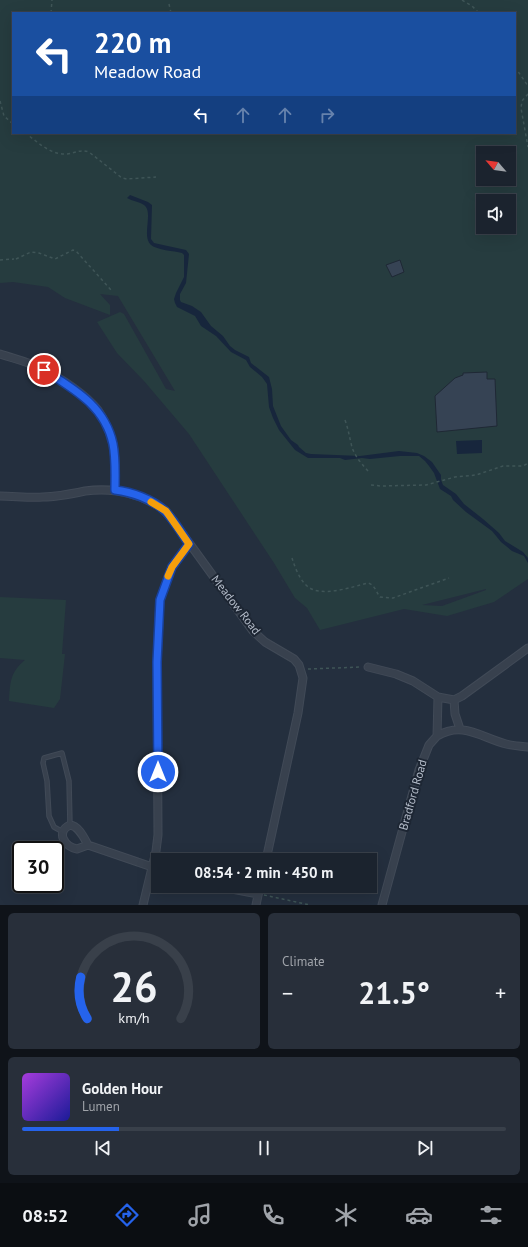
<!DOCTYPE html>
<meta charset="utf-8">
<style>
body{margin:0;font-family:"PT Sans",sans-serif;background:#282f3a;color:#f1f3f6;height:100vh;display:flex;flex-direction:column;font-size:15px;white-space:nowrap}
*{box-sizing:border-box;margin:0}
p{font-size:13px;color:#a0a4aa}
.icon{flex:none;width:22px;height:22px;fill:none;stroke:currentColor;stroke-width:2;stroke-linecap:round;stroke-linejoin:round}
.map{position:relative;height:905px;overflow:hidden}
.panel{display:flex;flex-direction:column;gap:8px;padding:8px;background:#0f1319;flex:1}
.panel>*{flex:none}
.banner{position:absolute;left:12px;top:12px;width:504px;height:122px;border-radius:0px;box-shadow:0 4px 16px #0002,0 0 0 1px #39404a;background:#1a4fa0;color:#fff;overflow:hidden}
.needle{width:26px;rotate:298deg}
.fabs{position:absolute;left:476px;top:146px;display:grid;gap:8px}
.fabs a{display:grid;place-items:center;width:40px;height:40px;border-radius:0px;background:#1b232e;box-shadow:0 4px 16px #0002,0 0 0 1px #39404a;font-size:20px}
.speed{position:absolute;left:12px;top:841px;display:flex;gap:8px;font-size:20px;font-weight:700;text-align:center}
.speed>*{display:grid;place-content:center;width:52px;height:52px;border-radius:50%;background:#1b232e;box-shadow:0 4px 16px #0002,0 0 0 1px #39404a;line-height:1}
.speed .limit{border:2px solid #111;border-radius:6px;background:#fff;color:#111}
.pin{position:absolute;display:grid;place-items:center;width:34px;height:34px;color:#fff;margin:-17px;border:2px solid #fff;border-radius:50%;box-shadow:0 1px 4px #0007}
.me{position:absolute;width:44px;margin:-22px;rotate:0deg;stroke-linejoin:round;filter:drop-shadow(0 0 3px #0008)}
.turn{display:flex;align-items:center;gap:14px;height:84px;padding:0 16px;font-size:18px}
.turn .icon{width:52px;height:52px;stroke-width:2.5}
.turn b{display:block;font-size:28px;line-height:34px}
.lanes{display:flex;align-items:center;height:38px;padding:0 16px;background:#0003;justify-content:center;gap:20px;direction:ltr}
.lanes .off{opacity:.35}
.big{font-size:30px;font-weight:600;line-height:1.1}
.panel .widget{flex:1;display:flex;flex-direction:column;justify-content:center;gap:6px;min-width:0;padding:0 14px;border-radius:6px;background:#282f3a}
.panel .dial{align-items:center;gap:0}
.dial svg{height:104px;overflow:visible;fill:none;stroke:#39404a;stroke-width:7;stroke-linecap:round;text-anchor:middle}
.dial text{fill:#f1f3f6;stroke:none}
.song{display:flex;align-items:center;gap:12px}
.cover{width:48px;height:48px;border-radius:6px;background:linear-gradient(135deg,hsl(280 70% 55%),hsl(240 70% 35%))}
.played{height:4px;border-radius:2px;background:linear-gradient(90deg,#2563eb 20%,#39404a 20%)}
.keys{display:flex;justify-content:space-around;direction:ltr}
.heat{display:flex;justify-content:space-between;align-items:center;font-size:22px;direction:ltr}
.panel .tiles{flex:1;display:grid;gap:8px;grid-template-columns:1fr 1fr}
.widget:last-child{grid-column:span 2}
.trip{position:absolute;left:151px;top:853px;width:226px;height:40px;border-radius:0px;background:#1b232e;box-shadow:0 4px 16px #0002,0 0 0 1px #39404a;font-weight:600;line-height:40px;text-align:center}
.tab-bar{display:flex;height:64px;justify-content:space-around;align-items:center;background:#0b0e12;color:#a0a4aa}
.tab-bar .icon{width:28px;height:28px}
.tab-bar .selected{color:#2563eb}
.tab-bar b{font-size:18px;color:#f1f3f6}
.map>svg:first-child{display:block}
.green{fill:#263c3f;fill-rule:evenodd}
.water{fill:#17263c}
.building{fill:#364354;stroke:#1f2835}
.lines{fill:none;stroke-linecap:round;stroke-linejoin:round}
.lane-casing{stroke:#414a57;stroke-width:5.5}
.street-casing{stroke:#414a57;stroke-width:9}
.path{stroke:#3f5557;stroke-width:1.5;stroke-dasharray:3 3;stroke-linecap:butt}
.lane{stroke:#38414e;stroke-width:3.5}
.street{stroke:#38414e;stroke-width:7}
.route-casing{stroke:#184099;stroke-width:10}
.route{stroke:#2563eb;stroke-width:7}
.slow{stroke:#f59e0b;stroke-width:7}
.labels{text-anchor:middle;stroke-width:4;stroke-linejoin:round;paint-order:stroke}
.street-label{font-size:12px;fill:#b4bcc9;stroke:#1d2633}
</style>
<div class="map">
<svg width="528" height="905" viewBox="0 0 528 905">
<rect width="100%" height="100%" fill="#242f3e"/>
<path class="green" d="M0,0H528V579L494,602L447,616L404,609L320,630L307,608L295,598L274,563L189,434L144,381L117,353L97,322L120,312L124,314L166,389L175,391L118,296L100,294L110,305V315L65,298L48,287L13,282L0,283ZM13,13H515V133H13ZM483,153H509V179H483ZM483,201H509V227H483ZM486,589V590L442,606L422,605Z
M0,597L66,600L62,654H65L60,699L54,708L9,701C10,683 10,672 25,660L0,658Z"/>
<path class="water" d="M130,195L148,202L152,205L151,239L154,243L186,250L189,254L186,283L180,294V300L181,302L192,306L201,312L211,326L223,336L230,346L235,350L249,357L251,363L269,377L272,389L273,406L281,426L291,440L298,445L299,447L306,453L311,454L360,456L399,451L417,453L424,456L432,462L441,475V480L443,485L456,494L464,504L483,519L499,533L505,541L523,552L528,558V563L524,556L512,551L501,542L492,531L466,512L453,500L451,496L440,489L434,473L429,466L425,461L419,456H400L370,459L362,458L345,460L340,458H308L295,450L279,430L273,418L269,407L267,384L262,377L250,367L246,360L231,352L216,336L201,326L195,316L177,307L175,303L174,299L176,293L184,277V255L182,253C174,251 157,250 151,245C141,236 154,212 144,205C140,202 132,201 127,198Z
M482,440V453L457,454L456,441Z"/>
<path class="building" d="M400,260L404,272L392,277L386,265Z
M487,372V379H495L497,426L437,432L435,396L455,378L463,375V373Z"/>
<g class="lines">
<defs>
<path id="lane" d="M63,832L54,827L49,816L47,781L43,763L44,758L62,753L69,781L70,825"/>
<path id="street" d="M0,354C15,359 30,362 44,370C61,378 86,395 98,410C105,420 110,433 113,444C116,459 115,475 115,490
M0,496C14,496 29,498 43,497C57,497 71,494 85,491C115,487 141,493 166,511L253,631L265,642L294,659L299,665L303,678L298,713L266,860
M368,667L396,674L413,681L438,697L454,700L462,696L528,648
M454,700L455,714L460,729
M437,736C463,721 480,737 506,744C513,746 521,746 528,747
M70,825C79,826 84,838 88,845L77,849C65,847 55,832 70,825Z
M88,845L158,869
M216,886L258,894
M143,905L156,851L158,835L157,662L160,600L172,567L189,544
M256,905L260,886
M382,905L419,770L429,745L437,736L438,697"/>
</defs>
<use href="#lane" class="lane-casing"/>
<use href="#street" class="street-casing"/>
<path class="path" d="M462,0L472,6L479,13
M169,4L171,13
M51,13L52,0
M515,67L528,86
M528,94L522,101L521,108L528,147
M0,101L4,116L13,124
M25,133C38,142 50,155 67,154C76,153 80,149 89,152L122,178L127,179L156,177
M16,259L31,252L39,253L55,259L73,250L76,251L112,291
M0,260L14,259
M345,420C348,428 349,435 351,443C353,454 360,462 368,471
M371,485L381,486L426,485L455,477L476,475L503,466H523L528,463
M292,558C295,567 299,579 307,586C320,598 352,587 368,583C375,585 376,592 380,597L393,598L449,578
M308,669L362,667
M264,895L310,905"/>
<use href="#lane" class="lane"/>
<use href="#street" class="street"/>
</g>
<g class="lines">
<defs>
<path id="route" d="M44,370C74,389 105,406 113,444C116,459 115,475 115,490C132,492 152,499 165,511C174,520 182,534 189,544L172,567L160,600L157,662L158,772"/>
</defs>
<use href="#route" class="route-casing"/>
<use href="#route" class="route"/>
<path class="slow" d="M151,502L166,511L189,544L172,567L168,576"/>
</g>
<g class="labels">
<g class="street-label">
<text transform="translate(236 605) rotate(52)" y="4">Meadow Road</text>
<text transform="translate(413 795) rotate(-74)" y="4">Bradford Road</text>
</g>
</g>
</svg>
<div class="fabs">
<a><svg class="needle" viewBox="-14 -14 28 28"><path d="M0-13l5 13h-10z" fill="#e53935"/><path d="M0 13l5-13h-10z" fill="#a0a4aa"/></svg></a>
<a><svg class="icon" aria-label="sound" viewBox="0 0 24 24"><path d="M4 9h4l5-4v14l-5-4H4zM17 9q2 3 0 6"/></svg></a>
</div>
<div class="speed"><div class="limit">30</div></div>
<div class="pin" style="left:44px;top:370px;background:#d93025"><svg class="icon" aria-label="arrive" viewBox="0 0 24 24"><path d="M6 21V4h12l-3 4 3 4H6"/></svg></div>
<svg class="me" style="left:158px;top:772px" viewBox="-20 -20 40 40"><circle r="17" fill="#2563eb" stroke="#fff" stroke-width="3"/><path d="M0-11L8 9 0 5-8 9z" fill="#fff"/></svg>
<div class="trip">08:54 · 2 min · 450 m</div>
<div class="banner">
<div class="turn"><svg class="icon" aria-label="left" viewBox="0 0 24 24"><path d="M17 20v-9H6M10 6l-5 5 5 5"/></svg><div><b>220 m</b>Meadow Road</div></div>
<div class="lanes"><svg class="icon" aria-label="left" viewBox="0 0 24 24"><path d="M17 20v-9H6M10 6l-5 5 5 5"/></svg><svg class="icon off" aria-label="ahead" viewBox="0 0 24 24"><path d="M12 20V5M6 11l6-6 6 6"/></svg><svg class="icon off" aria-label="ahead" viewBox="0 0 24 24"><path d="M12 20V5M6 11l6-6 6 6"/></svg><svg class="icon off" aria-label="right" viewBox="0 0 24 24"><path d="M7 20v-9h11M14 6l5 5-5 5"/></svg></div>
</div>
</div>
<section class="panel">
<div class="tiles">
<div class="widget dial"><svg viewBox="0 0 100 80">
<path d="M14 69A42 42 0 1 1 86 69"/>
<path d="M14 69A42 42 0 0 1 9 37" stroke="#2563eb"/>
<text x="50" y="56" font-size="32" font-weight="700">26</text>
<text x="50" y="72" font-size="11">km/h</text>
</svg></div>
<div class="widget"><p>Climate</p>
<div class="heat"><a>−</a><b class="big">21.5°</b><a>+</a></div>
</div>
<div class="widget">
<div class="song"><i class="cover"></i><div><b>Golden Hour</b><p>Lumen</p></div></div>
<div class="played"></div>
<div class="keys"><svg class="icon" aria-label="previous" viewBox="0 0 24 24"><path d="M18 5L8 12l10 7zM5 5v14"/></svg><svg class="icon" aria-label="pause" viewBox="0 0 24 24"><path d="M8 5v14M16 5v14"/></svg><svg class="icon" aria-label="next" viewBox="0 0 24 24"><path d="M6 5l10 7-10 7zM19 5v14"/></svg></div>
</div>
</div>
</section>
<nav class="tab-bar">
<b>08:52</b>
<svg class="icon selected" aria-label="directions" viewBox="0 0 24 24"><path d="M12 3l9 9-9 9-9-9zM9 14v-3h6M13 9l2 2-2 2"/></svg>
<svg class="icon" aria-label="music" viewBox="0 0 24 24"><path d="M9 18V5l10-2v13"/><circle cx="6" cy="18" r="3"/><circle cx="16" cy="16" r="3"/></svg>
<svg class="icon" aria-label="phone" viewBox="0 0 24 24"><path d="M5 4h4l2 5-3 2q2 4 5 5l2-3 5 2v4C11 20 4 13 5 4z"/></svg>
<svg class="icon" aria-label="climate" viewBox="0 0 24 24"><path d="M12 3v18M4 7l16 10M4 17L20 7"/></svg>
<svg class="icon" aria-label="car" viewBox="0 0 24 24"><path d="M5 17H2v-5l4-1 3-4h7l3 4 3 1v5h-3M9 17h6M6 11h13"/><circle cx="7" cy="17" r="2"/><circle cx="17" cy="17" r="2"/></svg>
<svg class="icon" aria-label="filters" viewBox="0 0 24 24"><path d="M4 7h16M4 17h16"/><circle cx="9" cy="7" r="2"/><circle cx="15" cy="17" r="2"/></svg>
</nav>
